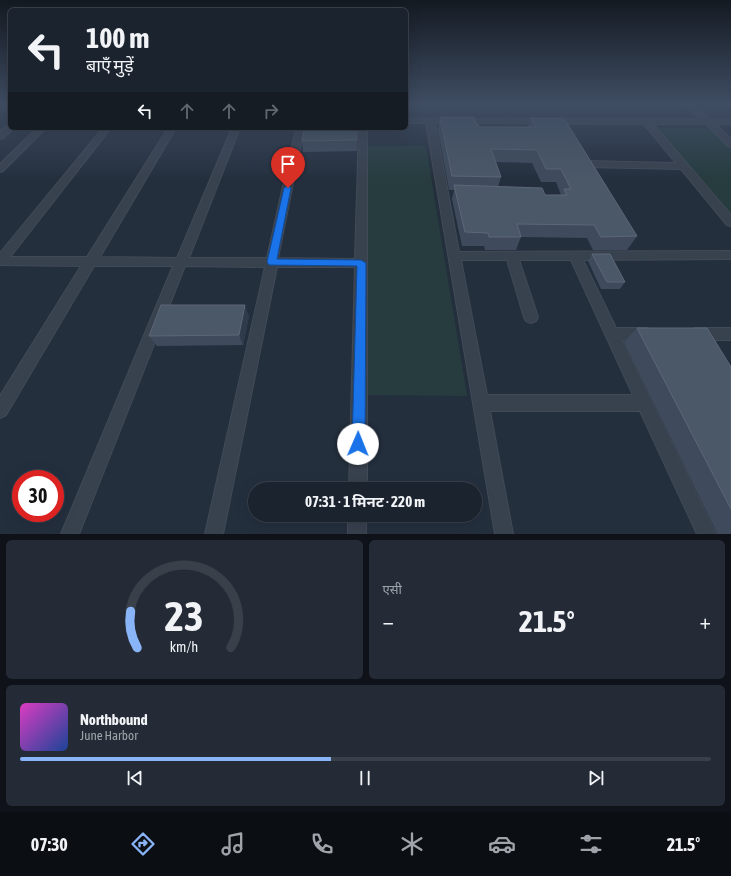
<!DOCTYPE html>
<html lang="hi">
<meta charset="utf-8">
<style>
body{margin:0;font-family:"Asap Condensed","Noto Sans Devanagari",sans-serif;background:#242b36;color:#f1f3f6;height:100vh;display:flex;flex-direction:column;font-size:15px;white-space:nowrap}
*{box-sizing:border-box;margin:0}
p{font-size:13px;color:#a0a4aa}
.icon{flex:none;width:22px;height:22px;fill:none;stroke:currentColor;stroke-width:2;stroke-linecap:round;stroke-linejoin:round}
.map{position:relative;height:534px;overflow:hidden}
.panel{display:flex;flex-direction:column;gap:6px;padding:6px;background:#0f1319;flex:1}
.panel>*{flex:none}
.guide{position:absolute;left:8px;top:8px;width:400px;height:122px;border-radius:6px;box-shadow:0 4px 16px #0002,0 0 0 1px #39404a;background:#1b232e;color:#f1f3f6;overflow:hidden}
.speed{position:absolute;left:12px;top:470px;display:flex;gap:8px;font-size:20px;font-weight:700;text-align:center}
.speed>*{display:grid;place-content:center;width:52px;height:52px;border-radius:50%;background:#1b232e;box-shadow:0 4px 16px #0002,0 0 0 1px #39404a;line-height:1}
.speed .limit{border:6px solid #d22;background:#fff;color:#111}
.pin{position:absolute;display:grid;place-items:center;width:34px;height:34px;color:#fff;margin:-41px -17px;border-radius:50% 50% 50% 0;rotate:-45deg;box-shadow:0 0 4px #0007}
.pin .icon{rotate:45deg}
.me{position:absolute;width:44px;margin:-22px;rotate:1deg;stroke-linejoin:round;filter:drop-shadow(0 0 3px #0008)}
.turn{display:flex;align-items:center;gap:14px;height:84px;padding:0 12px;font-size:18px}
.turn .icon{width:52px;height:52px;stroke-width:2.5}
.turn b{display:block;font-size:28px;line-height:34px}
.lanes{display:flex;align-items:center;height:38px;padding:0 12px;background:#0003;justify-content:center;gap:20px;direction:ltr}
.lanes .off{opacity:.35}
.big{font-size:30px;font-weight:700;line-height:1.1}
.panel .widget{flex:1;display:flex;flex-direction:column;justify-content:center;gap:6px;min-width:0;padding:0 14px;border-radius:6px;background:#242b36}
.panel .dial{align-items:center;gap:0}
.dial svg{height:104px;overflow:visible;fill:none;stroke:#39404a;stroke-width:7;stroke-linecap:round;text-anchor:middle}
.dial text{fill:#f1f3f6;stroke:none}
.song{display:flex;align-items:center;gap:12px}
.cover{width:48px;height:48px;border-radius:6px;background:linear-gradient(135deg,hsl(310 70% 55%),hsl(220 70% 35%))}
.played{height:4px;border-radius:2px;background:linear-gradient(90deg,#8ab4f8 45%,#39404a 45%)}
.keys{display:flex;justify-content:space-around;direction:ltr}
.heat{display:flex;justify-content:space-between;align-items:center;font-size:22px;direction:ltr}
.panel .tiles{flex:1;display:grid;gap:6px;grid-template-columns:1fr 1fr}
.widget:last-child{grid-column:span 2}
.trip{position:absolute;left:248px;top:482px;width:234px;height:40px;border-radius:20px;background:#1b232e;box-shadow:0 4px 16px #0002,0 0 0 1px #39404a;font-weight:700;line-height:40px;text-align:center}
.menu{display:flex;height:64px;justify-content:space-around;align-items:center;background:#0b0e12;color:#a0a4aa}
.menu .icon{width:28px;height:28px}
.menu .selected{color:#8ab4f8}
.menu b{font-size:18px;color:#f1f3f6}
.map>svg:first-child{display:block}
.green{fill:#263c3f}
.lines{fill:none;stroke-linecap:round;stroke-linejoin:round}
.minor-casing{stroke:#414a57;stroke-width:2}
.minor{fill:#38414e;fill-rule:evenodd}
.wall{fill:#3f4b5c;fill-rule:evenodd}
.shaded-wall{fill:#2f3b4b}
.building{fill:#4b5868;stroke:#5c6777}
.route{fill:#1a73e8;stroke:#114b97}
</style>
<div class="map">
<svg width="731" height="534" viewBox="0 0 731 534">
<rect width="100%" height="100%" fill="#242f3e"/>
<path class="green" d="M655,128H709L731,150V218Z
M368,146H426L467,396L367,395Z"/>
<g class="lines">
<defs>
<path id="minor" d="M686,105H695L710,119L731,120V124H715L731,139V147L728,146L706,124H653L731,215V226L727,225L681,169L585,167L580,164L585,161L676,163L644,124L459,123L455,121L459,119H700Z
M406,119H437L441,121L440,123H435L459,252L731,251V259L583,260L616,328H647L652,330L654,334L652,338L647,340H622L716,534H697L640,411H490L513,534H495L426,123H406ZM461,260H507L524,317L526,321L531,323L536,321L538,317L519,260H571L633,395H487Z
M10,124V128L13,129L3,138L0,139V131Z
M37,128H46L3,171L0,172V164Z
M103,128H111L10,257H87L168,128H176L100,257L177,258L232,128H240L189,258H267L296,128H304L278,258L355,259L359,128H367V489H349L355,267H277L223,534H205L265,267L185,266L79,534H61L173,266H94L6,415L0,418V396L81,266L0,265V253Z
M695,328H731V340H695L690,338L688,334L690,330Z
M348,515H366V534H348Z"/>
</defs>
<use href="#minor" class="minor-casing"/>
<use href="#minor" class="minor"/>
</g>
<path class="wall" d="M440,117L476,124L479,127H528L531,118L637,236L627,250H593L587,238L521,237L516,250H485L484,246H462L452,199L454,190H449L438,130ZM496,162L532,163L541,182H556L561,195H545L498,187L501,177Z
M357,130V151L303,152L302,141Z
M592,254L625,282L620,289H601L588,261Z
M249,316L243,345L157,346L149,336Z
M637,328L731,367V534H717V533L624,342Z"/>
<path class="shaded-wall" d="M245,305L249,316L243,345L239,335Z"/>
<path class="building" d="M440,117H474L476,124H478L479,127H536L531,118H564L637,236L601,237L594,225L517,224L521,237H489L488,233L465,232L454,185L542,188L545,195H567L564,189H571L561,169H546L537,150L491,149L501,177L452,176Z
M304,130H357V140L302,141Z
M592,254H610L625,282H607Z
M161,305H245L239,335L149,336Z
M637,328H707L731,367V509Z"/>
<linearGradient id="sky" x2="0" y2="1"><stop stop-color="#141a22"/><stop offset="0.58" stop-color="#3f4d63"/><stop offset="1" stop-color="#3f4d63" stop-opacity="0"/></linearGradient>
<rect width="731" height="180" fill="url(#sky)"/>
<path class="route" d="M288,185L291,188L277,259L361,260L366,263L365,444L363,448L358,450L354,448L352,444L357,266L269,265L267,262L284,188Z"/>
</svg>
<div class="speed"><div class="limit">30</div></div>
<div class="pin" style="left:288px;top:188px;background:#d93025"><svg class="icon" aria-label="arrive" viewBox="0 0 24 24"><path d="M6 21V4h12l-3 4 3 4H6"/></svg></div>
<svg class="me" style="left:358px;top:444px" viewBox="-20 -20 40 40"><circle r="19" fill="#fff"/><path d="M0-13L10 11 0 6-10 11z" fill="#1a73e8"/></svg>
<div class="trip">07:31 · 1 मिनट · 220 m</div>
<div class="guide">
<div class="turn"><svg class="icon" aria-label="left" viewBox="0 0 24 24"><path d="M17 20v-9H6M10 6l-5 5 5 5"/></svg><div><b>100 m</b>बाएँ मुड़ें</div></div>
<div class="lanes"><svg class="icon" aria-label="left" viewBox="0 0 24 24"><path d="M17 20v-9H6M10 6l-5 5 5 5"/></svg><svg class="icon off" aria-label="ahead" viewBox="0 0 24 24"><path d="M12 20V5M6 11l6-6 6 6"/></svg><svg class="icon off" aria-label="ahead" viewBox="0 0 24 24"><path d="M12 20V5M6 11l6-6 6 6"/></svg><svg class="icon off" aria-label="right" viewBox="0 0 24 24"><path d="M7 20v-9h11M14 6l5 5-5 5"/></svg></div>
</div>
</div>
<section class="panel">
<div class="tiles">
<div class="widget dial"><svg viewBox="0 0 100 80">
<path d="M14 69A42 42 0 1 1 86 69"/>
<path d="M14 69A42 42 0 0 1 9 41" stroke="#8ab4f8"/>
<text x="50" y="56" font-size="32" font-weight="700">23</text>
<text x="50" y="72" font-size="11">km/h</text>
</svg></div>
<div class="widget"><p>एसी</p>
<div class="heat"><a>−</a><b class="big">21.5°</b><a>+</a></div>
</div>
<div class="widget">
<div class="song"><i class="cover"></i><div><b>Northbound</b><p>June Harbor</p></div></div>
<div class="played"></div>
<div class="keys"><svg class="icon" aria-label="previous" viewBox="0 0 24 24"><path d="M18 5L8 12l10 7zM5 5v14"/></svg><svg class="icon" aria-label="pause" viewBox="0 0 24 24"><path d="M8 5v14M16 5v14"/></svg><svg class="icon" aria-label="next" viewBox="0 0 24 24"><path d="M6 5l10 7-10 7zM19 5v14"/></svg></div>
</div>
</div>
</section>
<nav class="menu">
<b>07:30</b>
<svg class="icon selected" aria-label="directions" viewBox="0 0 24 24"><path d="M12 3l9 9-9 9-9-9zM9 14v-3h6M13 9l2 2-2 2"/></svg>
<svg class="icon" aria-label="music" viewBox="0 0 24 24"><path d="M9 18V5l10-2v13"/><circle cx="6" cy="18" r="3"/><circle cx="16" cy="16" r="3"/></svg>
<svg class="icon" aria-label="phone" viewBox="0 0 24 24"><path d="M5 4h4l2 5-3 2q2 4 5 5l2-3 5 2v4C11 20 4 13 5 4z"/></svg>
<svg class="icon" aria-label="climate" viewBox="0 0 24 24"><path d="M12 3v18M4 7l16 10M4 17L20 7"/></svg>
<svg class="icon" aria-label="car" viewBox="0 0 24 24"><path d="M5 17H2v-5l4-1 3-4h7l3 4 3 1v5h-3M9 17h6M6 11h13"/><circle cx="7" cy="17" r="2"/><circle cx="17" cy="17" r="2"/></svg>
<svg class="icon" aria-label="filters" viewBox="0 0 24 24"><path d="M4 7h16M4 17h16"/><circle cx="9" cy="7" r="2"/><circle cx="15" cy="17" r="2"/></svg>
<b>21.5°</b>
</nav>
